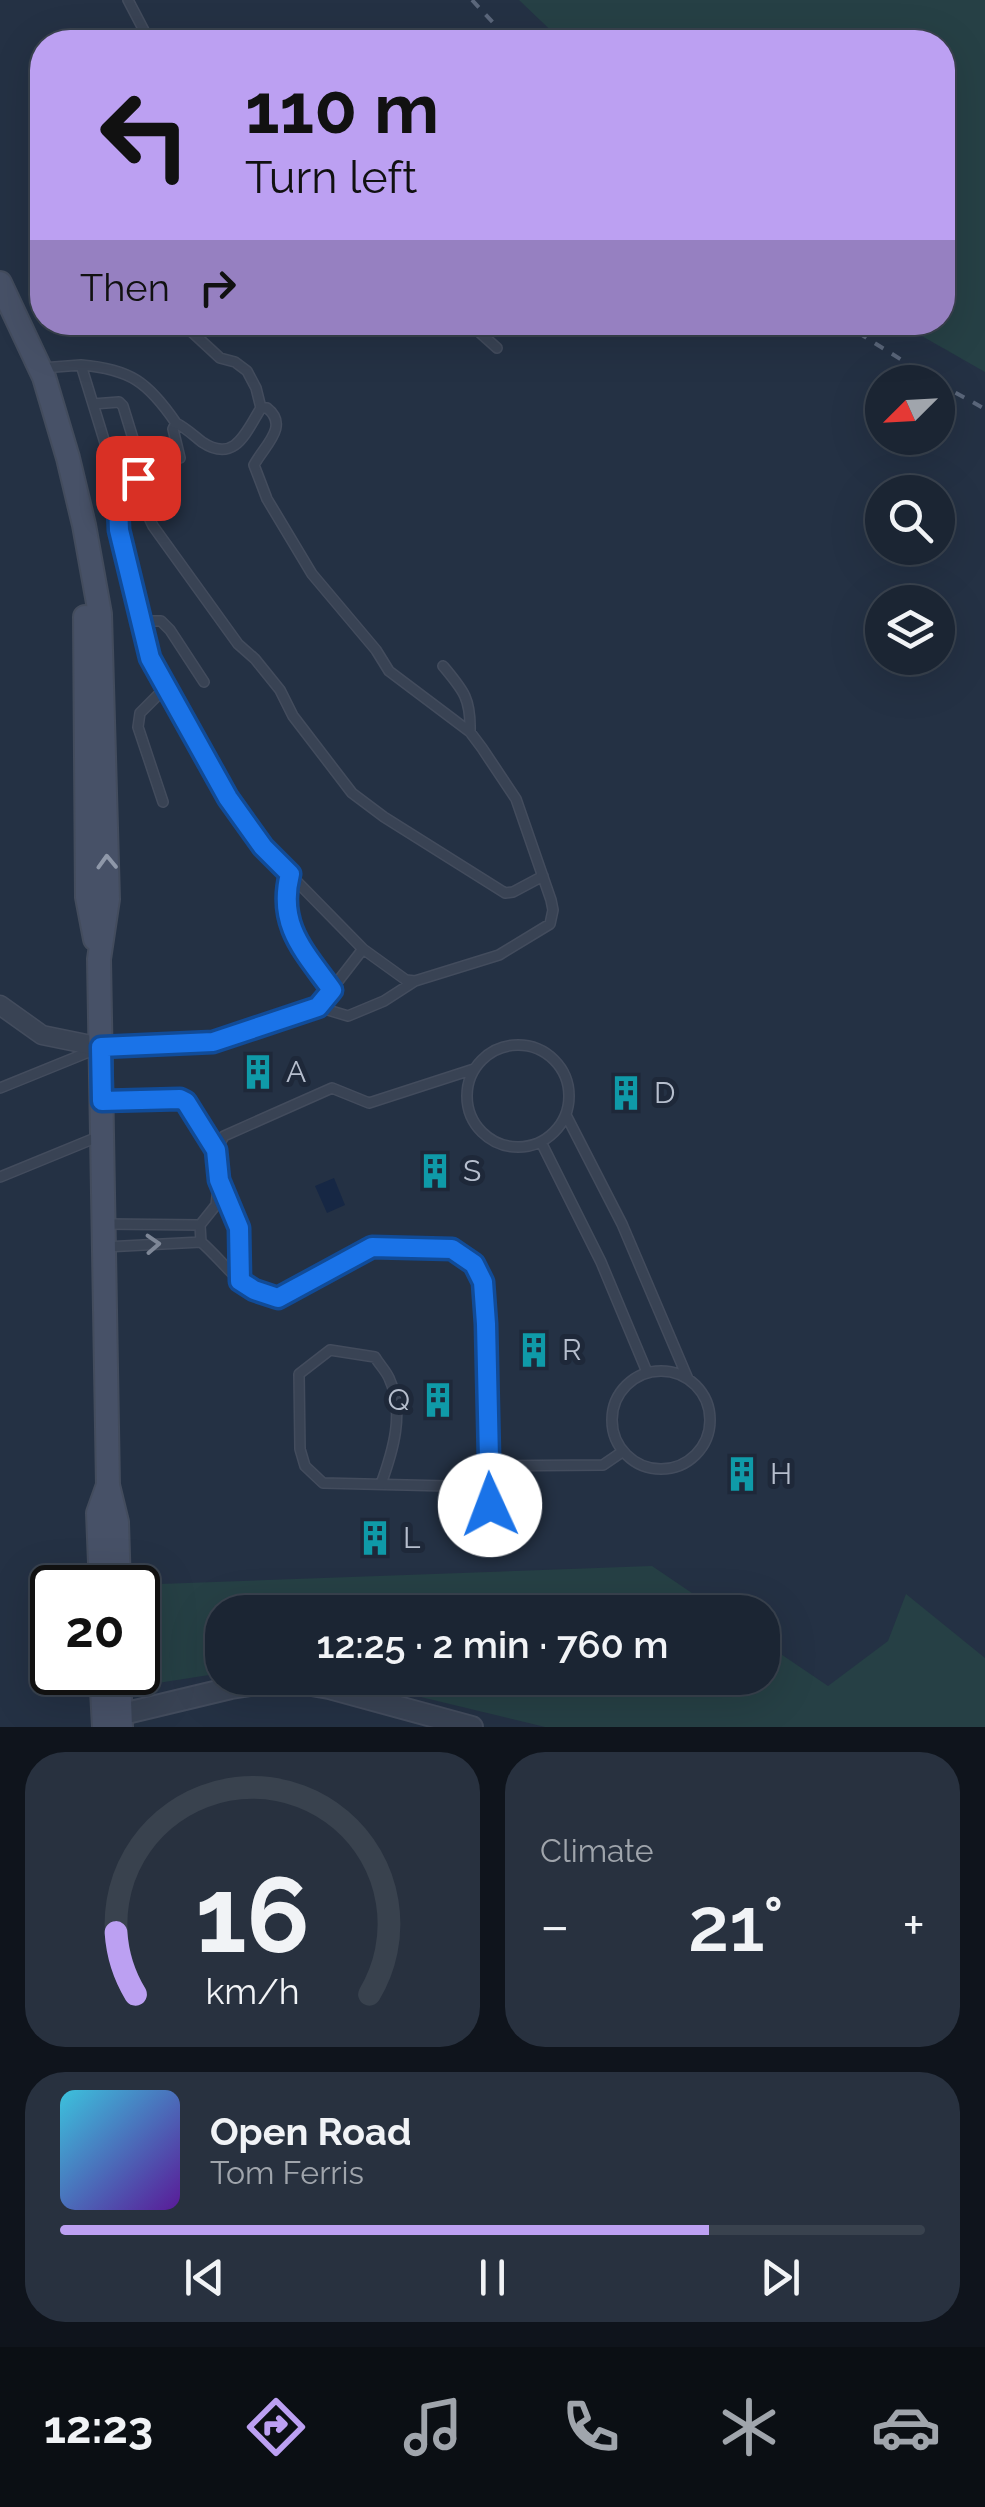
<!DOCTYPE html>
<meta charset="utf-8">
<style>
body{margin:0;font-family:Raleway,sans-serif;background:#28313f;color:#f1f3f6;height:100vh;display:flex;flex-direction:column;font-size:38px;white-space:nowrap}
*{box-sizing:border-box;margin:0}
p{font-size:32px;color:#a0a5ac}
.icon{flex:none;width:55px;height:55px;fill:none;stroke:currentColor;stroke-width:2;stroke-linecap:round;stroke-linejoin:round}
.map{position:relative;height:1727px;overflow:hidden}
.details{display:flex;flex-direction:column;gap:25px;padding:25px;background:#0f141c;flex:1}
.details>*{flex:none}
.hud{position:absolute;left:30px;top:30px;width:925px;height:305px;border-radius:40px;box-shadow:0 10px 40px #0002,0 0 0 2px #39424e;background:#bca0f2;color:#111;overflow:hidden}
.needle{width:65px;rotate:246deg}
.controls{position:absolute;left:865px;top:365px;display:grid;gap:20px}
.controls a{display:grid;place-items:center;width:90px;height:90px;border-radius:50%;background:#1b2533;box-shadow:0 10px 40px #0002,0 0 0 2px #39424e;font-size:50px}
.speed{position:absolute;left:30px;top:1565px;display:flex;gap:20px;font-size:50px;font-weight:700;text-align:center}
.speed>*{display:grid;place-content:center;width:130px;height:130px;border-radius:50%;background:#1b2533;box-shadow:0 10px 40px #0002,0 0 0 2px #39424e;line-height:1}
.speed .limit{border:5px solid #111;border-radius:15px;background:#fff;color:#111}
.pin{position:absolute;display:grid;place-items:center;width:85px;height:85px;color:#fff;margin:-42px;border-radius:20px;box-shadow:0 5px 15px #0006}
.me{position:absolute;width:110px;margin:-55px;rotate:358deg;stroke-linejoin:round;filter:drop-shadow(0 0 8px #0008)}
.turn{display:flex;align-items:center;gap:35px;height:210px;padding:0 50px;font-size:45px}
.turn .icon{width:130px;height:130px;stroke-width:2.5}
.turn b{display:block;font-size:70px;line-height:85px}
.then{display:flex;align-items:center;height:95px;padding:0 50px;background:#0003;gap:20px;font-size:38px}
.big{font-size:75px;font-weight:600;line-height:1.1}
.details .card{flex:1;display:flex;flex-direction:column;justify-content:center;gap:15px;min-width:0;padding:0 35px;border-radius:40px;background:#28313f}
.details .dial{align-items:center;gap:0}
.dial svg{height:260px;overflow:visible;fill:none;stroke:#39424e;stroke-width:7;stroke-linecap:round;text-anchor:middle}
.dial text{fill:#f1f3f6;stroke:none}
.song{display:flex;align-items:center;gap:30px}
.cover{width:120px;height:120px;border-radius:15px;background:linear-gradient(135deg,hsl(190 70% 55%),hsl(270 70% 35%))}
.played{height:10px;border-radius:5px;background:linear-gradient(90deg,#bca0f2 75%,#39424e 75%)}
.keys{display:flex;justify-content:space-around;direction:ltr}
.heat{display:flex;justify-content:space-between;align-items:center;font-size:55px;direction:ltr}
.details .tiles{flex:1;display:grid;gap:25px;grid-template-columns:1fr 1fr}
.card:last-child{grid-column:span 2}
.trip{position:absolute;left:205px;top:1595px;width:575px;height:100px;border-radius:40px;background:#1b2533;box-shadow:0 10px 40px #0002,0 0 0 2px #39424e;font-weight:600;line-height:100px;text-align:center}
.tab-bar{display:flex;height:160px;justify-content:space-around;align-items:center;background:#0b0f14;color:#a0a5ac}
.tab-bar .icon{width:70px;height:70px}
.tab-bar .current{color:#bca0f2}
.tab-bar b{font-size:45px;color:#f1f3f6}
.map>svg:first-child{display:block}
.green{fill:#264045}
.water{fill:#162744}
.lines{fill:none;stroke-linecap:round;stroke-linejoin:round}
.service-casing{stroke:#434c5d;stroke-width:12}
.minor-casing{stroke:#434c5d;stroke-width:21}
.tertiary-casing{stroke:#434c5d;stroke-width:24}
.secondary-casing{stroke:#434c5d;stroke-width:26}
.service{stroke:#394354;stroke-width:9}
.minor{stroke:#394354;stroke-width:18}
.tertiary{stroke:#394354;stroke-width:20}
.secondary{stroke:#475167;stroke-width:22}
.rail{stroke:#5b677b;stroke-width:4;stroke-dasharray:10 10;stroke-linecap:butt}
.oneway{stroke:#8f98a9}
.oneway2{stroke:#7e8797}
.route-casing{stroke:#114b97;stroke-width:25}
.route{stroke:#1a73e8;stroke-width:18}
.labels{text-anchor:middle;stroke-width:10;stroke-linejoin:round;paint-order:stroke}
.poi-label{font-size:30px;fill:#b6becd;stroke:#1e2839;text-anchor:start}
</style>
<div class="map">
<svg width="985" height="1727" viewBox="0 0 985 1727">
<rect width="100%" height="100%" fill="#243144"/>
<path class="green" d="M519,0H985V372L899,323L942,322V42H563Z
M652,1566L720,1612H222V1673L145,1685L138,1625V1588L133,1587L132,1585Z
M906,1594L985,1658V1727H545L342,1678H762L763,1642L828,1686L888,1641Z"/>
<path class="water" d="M334,1178L345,1205L327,1213L315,1186Z"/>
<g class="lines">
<defs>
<path id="service" d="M128,0L150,42
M181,322L220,358L235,362L247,371L256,388L261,408
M468,322L497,348
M81,365C130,369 148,382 176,423
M93,404L119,402L123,406L143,471L138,479L132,481
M180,458L173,429L176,423C186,428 193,435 202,442C235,464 246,432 261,408H267C290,426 264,446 254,465L267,499L312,574L376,650L389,671L470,732L482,748L516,799L551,900L553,910L550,924L499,955L415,981L406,980L363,949
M117,482L132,481L153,526L238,644L255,659L280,690L293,716L352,793L384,817L505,893L513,892L543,876
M140,621H161L170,630L204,682
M443,666C464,691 471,699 470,732
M163,802L138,727L140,713L166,687
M290,874C277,925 304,951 332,989
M318,1007L348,1016L384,1001L415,981
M467 1096a51 51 0 1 1 102 0a51 51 0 1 1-102 0Z
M474,1069L369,1103L332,1088L224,1136L216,1150L219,1180L216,1205L200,1225L201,1242C218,1256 237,1283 255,1291C262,1294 271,1296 278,1298L372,1247L452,1249L474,1264L483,1282L486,1325L489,1480L493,1533
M0,1088L101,1047L213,1042L318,1007L363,949L263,847L228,798L150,658L145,644L119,531L117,482L81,365L42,368
M105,1101L180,1099L185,1103L216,1150
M566,1115L622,1224L688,1379
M541,1142L601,1262L647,1372
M0,1177L100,1136
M220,1182L239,1228L240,1281
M108,1224L200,1225
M105,1247L201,1242
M612 1420a49 49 0 1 1 98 0a49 49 0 1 1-98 0Z
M489,1466L603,1465L622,1452
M381,1484C393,1451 405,1412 389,1378C386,1371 379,1364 375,1357L330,1350L299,1374L300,1449L305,1466L323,1483L489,1487"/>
<path id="minor" d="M0,1005L42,1035L101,1047"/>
<path id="tertiary" d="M106,1718L231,1688L282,1680L329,1688L472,1727"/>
<path id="secondary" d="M0,283L44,377L68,458L84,525L100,614L108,899L99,959L108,1485L117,1522L119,1588
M85,617L87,897L95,939
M101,1588L98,1513L108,1485
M101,1672L104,1727
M119,1672L121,1727"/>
</defs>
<use href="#service" class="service-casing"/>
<use href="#minor" class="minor-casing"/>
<use href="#tertiary" class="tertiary-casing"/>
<use href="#secondary" class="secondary-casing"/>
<use href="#service" class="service"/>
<use href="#minor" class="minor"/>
<use href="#tertiary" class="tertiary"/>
<use href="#secondary" class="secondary"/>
<path class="rail" d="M472,0L511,42
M841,322L937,382
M938,383L985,409"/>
</g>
<defs><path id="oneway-chevron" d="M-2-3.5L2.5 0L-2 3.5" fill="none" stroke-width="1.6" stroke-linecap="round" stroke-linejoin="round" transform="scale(2.5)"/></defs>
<use class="oneway" href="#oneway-chevron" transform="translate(107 862) rotate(-92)"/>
<use class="oneway2" href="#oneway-chevron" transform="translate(153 1244) rotate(-3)"/>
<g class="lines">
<defs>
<path id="route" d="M138,478L117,482L119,530L150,658L228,798L263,847L290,874C277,925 304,951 332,990L318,1007L213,1042L101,1047L102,1101L180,1099L186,1102L216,1150L219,1180L239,1228L240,1281L254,1290L278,1298L372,1247L452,1249L474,1264L483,1282L486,1324L490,1505"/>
</defs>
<use href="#route" class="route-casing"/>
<use href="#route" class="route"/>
</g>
<defs>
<symbol id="building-bare" viewBox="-9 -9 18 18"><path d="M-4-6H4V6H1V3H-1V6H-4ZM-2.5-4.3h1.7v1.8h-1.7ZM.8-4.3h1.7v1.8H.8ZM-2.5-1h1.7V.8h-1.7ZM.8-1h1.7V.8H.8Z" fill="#0f9aa8" stroke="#1e2839" stroke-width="2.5" paint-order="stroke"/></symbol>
</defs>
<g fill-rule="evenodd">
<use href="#building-bare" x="233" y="1047" width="50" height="50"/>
<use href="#building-bare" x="601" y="1068" width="50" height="50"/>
<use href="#building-bare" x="410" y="1146" width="50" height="50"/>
<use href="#building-bare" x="509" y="1325" width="50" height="50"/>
<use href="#building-bare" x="413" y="1375" width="50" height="50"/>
<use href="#building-bare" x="717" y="1449" width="50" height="50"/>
<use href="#building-bare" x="350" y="1513" width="50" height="50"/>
</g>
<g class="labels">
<g class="poi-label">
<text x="286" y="1082">A</text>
<text x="654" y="1103">D</text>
<text x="463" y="1181">S</text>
<text x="562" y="1360">R</text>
<text x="410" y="1410" text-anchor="end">Q</text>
<text x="770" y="1484">H</text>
<text x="403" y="1548">L</text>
</g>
</g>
</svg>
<div class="controls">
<a><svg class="needle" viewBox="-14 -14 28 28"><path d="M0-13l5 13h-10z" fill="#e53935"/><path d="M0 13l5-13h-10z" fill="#a0a5ac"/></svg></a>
<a><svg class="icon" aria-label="search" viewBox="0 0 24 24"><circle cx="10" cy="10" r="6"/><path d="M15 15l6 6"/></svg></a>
<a><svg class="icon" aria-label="layers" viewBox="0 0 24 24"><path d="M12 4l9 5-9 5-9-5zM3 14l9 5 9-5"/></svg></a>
</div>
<div class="speed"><div class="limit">20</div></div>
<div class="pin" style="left:138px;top:478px;background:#d93025"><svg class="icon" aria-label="arrive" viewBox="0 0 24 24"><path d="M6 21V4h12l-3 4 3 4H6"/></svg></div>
<svg class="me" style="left:490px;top:1505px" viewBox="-20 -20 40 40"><circle r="19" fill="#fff"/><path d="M0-13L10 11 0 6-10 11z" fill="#1a73e8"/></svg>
<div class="trip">12:25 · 2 min · 760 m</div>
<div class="hud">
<div class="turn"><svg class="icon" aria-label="left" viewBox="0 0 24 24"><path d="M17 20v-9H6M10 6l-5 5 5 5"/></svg><div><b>110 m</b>Turn left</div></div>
<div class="then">Then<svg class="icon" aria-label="right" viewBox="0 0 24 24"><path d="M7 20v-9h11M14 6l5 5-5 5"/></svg></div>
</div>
</div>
<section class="details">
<div class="tiles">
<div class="card dial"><svg viewBox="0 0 100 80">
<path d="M14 69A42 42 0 1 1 86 69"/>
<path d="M14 69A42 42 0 0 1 8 50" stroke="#bca0f2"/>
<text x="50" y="56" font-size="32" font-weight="700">16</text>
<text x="50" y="72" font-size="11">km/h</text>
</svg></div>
<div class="card"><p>Climate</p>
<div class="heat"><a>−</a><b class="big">21°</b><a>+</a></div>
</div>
<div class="card">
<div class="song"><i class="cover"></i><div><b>Open Road</b><p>Tom Ferris</p></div></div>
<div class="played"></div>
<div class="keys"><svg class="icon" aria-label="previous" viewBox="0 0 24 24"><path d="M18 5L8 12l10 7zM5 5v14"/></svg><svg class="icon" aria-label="pause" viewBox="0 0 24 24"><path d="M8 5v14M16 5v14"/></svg><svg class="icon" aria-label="next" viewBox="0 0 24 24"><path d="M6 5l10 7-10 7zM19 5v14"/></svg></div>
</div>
</div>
</section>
<nav class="tab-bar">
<b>12:23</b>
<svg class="icon current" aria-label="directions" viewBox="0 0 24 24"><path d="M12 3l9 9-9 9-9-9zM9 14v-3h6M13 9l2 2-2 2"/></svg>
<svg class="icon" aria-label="music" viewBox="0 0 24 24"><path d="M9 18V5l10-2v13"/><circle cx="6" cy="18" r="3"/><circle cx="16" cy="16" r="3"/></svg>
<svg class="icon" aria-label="phone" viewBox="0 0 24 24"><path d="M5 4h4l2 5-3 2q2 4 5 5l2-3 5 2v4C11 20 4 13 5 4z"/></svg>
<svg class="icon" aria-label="climate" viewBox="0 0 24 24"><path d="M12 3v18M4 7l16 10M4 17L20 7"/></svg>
<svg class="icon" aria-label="car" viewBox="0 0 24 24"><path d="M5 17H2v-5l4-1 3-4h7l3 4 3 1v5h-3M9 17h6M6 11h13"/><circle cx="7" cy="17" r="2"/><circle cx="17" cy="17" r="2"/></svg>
</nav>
